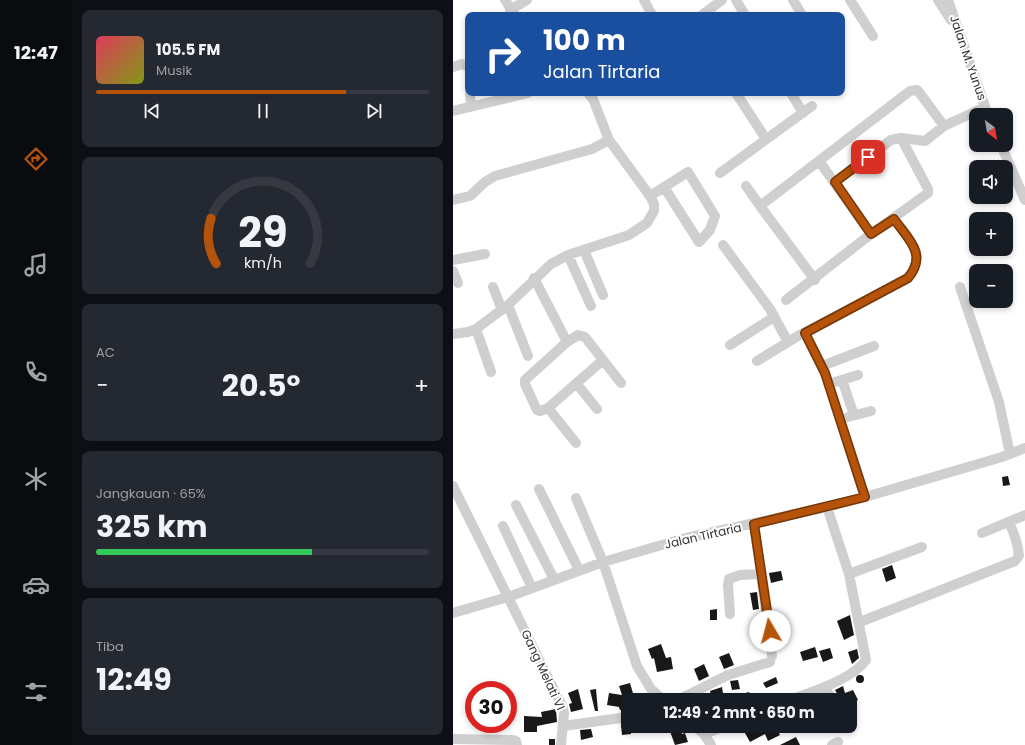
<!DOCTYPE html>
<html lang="id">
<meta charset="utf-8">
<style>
body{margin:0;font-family:Poppins,sans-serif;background:#242831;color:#f1f3f6;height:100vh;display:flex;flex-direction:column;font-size:15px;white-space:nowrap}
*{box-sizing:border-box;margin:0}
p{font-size:13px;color:#9ea1a6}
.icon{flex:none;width:22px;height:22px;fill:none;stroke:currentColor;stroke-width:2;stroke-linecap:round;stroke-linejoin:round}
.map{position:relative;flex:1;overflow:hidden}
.details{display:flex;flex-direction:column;gap:10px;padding:10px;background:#0d0f14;width:381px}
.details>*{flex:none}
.top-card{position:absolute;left:12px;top:12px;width:380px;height:84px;border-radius:8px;box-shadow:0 2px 6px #0003;background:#1a4fa0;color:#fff;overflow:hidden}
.needle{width:26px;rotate:149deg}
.fabs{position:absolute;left:516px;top:108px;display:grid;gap:8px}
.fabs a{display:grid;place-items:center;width:44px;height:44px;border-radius:8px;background:#171b24;box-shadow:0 2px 6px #0003;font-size:20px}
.speed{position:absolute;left:12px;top:681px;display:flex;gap:8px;font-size:20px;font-weight:700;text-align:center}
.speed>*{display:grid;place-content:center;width:52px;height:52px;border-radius:50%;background:#171b24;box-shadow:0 2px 6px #0003;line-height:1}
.speed .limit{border:6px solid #d22;background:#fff;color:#111}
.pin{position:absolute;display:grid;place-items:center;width:34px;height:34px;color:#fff;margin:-17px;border-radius:8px;box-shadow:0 2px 6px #0006}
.me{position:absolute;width:44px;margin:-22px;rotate:352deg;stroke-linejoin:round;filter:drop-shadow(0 0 3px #0008)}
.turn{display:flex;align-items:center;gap:14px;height:84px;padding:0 12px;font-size:18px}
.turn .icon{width:52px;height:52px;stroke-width:2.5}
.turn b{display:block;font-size:28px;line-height:34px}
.big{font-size:30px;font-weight:700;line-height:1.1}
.details .widget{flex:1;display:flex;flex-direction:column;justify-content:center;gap:6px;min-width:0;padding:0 14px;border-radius:8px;background:#242831}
.details .dial{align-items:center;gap:0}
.dial svg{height:104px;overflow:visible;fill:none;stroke:#363941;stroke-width:7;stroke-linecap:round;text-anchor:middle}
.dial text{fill:#f1f3f6;stroke:none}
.song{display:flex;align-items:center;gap:12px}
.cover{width:48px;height:48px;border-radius:6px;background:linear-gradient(135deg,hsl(350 70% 55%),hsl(70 70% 35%))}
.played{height:4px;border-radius:2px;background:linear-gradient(90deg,#b45309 75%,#363941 75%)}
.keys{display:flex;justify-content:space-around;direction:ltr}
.heat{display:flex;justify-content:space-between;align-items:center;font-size:22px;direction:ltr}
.charge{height:6px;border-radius:3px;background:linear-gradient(90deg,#34c759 65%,#363941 0)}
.trip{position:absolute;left:168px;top:693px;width:236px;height:40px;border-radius:8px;background:#171b24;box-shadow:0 2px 6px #0003;font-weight:700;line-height:40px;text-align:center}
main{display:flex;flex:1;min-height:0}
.menu{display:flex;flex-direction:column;width:72px;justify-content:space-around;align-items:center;background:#090b0e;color:#9ea1a6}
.menu .icon{width:28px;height:28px}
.menu .active{color:#b45309}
.menu b{font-size:18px;color:#f1f3f6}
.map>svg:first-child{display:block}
.building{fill:#191919}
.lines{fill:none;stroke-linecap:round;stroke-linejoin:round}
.minor{stroke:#cfcfcf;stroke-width:10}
.route-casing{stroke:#753606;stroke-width:10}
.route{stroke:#b45309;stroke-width:7}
.labels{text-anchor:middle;stroke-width:4;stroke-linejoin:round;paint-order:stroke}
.street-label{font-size:12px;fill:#323232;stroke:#fff}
</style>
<main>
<nav class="menu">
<b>12:47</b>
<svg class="icon active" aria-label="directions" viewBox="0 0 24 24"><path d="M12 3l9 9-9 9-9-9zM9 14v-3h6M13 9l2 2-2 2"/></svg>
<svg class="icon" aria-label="music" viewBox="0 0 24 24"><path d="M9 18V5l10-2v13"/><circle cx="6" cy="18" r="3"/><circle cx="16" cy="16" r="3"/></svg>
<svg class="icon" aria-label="phone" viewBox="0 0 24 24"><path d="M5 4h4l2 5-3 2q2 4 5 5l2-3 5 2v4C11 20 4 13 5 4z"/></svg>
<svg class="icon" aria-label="climate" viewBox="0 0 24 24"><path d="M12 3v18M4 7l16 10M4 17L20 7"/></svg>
<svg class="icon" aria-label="car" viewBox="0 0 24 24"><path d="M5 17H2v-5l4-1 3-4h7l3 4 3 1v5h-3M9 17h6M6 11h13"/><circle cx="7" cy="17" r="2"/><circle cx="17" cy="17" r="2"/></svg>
<svg class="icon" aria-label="filters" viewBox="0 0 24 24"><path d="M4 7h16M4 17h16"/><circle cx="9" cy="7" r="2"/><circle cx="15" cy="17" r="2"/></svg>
</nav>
<section class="details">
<div class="widget">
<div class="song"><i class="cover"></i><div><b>105.5 FM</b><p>Musik</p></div></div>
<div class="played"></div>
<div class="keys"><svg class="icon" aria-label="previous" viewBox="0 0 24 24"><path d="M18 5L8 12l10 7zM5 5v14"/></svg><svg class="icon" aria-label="pause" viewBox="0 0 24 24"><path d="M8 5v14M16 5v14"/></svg><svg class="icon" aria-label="next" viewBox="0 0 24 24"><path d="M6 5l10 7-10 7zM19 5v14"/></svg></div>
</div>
<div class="widget dial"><svg viewBox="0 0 100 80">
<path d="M14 69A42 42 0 1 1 86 69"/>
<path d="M14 69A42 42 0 0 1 10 34" stroke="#b45309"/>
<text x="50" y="56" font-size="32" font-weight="700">29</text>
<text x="50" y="72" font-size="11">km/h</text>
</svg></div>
<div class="widget"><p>AC</p>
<div class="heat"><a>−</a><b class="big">20.5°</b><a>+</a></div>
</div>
<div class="widget"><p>Jangkauan · 65%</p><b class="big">325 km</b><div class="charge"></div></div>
<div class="widget"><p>Tiba</p><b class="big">12:49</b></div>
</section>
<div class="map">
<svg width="572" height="745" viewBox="0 0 572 745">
<rect width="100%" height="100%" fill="#fff"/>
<path class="building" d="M555,476L557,485L550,486L549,477Z
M439,565L443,578L433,582L429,569Z
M328,571L330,580L318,583L316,573Z
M304,592L306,609L300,610L297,593Z
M264,609V620H257V610Z
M397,615L401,635L391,640L384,621Z
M208,644L213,658L218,657L220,669L204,672L201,658L199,659L195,649Z
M362,647L365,657L350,661L347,652Z
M377,648L380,658L370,662L366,651Z
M404,649L406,658L399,664L395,652Z
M276,653L281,665L271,669L266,657Z
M251,664L256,676L246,681L241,669Z
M403 679a4 4 0 1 1 8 0a4 4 0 1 1-8 0Z
M323,677L325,683L313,688L310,683Z
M285,680L287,689L279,690L277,681Z
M177,683L182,700H175V711L173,709L167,710L166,707L154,705L156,693L169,695L166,686Z
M390,686L392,693L400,690L405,700L397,703V700H388L382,690Z
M269,687L271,700H259L257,691Z
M125,689L130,709L118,712L116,704L119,703L115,693Z
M143,689L145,711H142L137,690Z
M296,692L299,700H290L289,694Z
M103,709L104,722L84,726V732H71V716L89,717L88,712Z
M168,724H175V726H178V734L169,735Z
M215,726H226L229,734L232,733L235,742L222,745Z
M288,726H322L327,735L315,741L312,734L297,742Z
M138,729L140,737L128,740L127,730Z
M343,737L347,745H327Z
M96,739H102V745H96Z"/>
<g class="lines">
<path class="minor" d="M52,0L62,15
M191,0L199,15
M283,0L292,15
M340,0L349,15
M397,0L420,36
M485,0L498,20
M495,0L535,115
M57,10L74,0
M249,15L269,0
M0,67L9,64L15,67
M17,93L18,107
M283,93L313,139
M338,93L350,113
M0,111L75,93
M548,145L572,200
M267,173L359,106
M382,182L438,140L448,138L472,141L491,126L532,107
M293,186L307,206
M197,196L235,172L262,216L257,230L246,242L211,187
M0,200L17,196L32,182L42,176L139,149L156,140
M418,234L475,193V189L448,138
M270,245L317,309L335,342
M131,250L150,295
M115,255L138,306
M0,260L32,254
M0,271L5,283
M81,278L114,342
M362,280L307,206L457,91L464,90L466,92L491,126
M40,287L49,310
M507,287L546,402L557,454
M333,300L418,234L366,161
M55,305L75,356
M23,329L38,372
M352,333L372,373L412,497
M0,334L15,332L23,329L55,305L98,264L115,255L176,235L194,223L201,211V204L197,196L156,140L140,99L135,93
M277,345L321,317
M150,360L95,408L87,411L84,410L72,384V380L114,342L125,335L132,337L168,383
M304,361L345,336L455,278C475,254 456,239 441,219
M369,366L421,346
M389,380L401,415
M382,382L405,375
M124,384L144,409
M95,408L123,443
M395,417L418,411
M0,486L109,706L111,713L108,745
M86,489L126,570
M123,498L150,562L184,666L198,689L210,700
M63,505L101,579
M301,524L319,656
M50,526L79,588
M529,533L572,515
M396,574L469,547
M0,613L55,597L150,562L233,538L374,507L412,497L549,457L572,448
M277,614L275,585L276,579L287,575L308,574
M407,622L562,561L566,556C565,544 561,533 556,522
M372,687L379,700
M225,700L275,675L317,662
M338,700C360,691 400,679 413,660L396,574L374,507
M110,726L175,717
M241,726L251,734L258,745
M251,734L272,726
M0,739L60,740L63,741L64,745
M379,745L385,742"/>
</g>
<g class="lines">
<defs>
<path id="route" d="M317,631L301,524L412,497L372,373L352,333L455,278C475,254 455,239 441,219L418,234L382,182L415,157"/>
</defs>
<use href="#route" class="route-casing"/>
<use href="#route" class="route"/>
</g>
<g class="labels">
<g class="street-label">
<text transform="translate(515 58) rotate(71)" y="4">Jalan M. Yunus</text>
<text transform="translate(250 536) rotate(-13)" y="4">Jalan Tirtaria</text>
<text transform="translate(90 670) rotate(65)" y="4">Gang Melati VI</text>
</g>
</g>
</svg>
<div class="fabs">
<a><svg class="needle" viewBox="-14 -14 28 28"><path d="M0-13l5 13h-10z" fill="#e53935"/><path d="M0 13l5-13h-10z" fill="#9ea1a6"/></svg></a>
<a><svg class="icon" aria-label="sound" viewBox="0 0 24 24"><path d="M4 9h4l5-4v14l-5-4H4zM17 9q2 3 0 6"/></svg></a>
<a>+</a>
<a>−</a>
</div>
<div class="speed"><div class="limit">30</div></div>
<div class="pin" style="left:415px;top:157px;background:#d93025"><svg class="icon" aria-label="arrive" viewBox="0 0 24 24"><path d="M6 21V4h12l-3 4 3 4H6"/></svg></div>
<svg class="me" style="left:317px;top:631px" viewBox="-20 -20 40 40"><circle r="19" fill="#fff"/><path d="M0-13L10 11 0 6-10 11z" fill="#b45309"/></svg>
<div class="trip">12:49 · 2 mnt · 650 m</div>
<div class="top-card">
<div class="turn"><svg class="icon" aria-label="right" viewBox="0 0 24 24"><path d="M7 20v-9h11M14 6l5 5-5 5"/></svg><div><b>100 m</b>Jalan Tirtaria</div></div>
</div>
</div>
</main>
